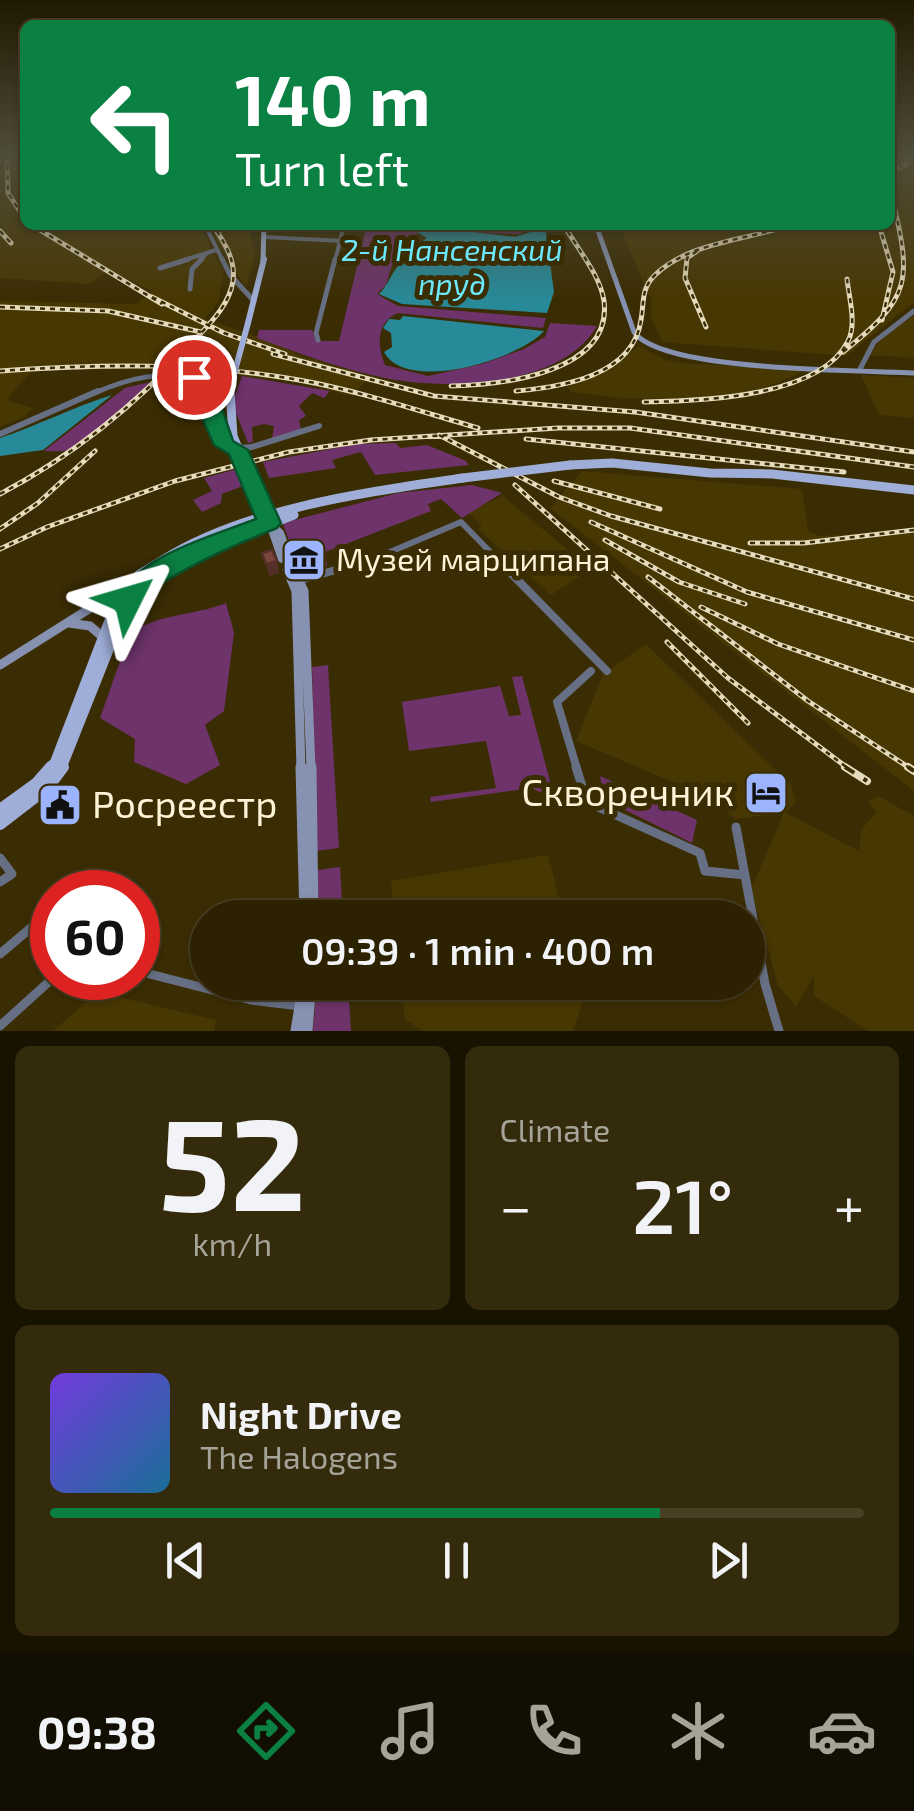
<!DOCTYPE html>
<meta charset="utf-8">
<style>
body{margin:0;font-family:"Exo 2",sans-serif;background:#342a0c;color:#f1f3f6;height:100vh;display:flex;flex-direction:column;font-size:38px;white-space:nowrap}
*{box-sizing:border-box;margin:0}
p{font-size:32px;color:#a6a499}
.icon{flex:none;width:55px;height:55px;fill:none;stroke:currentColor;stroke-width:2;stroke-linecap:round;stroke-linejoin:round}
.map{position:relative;height:1031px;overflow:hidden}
.details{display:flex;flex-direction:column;gap:15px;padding:15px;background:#181301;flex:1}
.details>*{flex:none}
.banner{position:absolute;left:20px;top:20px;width:875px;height:210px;border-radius:15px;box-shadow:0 2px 8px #0004,0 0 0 2px #483f24;background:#0b8043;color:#fff;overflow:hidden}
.speed{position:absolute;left:30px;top:870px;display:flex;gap:20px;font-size:50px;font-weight:700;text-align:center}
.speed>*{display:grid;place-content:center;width:130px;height:130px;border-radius:50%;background:#2c2202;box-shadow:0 2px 8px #0004,0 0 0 2px #483f24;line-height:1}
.speed .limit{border:15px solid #d22;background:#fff;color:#111}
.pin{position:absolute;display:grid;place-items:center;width:85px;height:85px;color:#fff;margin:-42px;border:5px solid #fff;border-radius:50%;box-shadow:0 2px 10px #0007}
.me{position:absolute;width:110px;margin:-55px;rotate:50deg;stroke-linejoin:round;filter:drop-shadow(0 0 8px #0008)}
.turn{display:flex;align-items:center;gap:35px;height:210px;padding:0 50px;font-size:45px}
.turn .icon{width:130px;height:130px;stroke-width:2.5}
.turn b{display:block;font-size:70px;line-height:85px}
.big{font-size:75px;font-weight:600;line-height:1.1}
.details .card{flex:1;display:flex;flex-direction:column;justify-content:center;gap:15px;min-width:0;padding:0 35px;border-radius:15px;background:#342a0c}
.details .dial{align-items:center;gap:0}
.dial b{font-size:130px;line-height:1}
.song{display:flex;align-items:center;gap:30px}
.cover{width:120px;height:120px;border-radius:15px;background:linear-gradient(135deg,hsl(260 70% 55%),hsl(200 70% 35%))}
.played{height:10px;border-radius:5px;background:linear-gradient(90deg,#0b8043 75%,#483f24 75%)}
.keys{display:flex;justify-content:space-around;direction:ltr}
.heat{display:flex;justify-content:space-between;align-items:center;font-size:55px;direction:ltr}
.details .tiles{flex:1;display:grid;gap:15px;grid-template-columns:1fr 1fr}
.card:last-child{grid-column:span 2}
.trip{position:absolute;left:190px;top:900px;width:575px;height:100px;border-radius:50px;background:#2c2202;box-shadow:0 2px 8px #0004,0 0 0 2px #483f24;font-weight:600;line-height:100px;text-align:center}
.tab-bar{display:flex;height:160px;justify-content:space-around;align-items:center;background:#120e01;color:#a6a499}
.tab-bar .icon{width:70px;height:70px}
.tab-bar .active{color:#0b8043}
.tab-bar b{font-size:45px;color:#f1f3f6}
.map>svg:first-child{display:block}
.built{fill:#473703}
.green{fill:#6e336a}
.water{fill:#288998}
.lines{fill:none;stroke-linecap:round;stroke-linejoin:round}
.street-far4{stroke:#676f84;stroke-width:4}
.street-far3{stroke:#676f84;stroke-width:5}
.street-far2{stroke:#676f84;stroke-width:6}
.street-far1{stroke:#676f84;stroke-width:8}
.street{stroke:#676f84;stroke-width:9}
.secondary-far3{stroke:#8792b3;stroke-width:5}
.secondary-far2{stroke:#8792b3;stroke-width:8}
.secondary-far1{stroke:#8792b3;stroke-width:9}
.secondary{stroke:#8792b3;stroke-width:11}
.primary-far4{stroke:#9faed8;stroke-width:5}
.primary-far3{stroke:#9faed8;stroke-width:6}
.primary-far2{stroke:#9faed8;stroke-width:9}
.primary-far1{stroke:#9faed8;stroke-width:10}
.primary{stroke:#9faed8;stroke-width:12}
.rail-far1-casing{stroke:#e5dbbd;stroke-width:5}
.rail-casing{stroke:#e5dbbd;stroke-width:8}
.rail-far1{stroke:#3b2d03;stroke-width:2.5;stroke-dasharray:5;stroke-linecap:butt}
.rail{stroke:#3b2d03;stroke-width:4;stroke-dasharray:11;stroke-linecap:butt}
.primary-bridge-far1{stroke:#9faed8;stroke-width:6}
.primary-bridge{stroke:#9faed8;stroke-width:9}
.wall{fill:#693b34}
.shaded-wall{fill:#55302a}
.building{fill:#7a453c;stroke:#55302a;stroke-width:2.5}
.route{fill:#0b8043;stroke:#07532c;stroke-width:2.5}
.labels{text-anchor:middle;stroke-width:10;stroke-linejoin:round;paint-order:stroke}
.far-water-label{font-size:30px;font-style:italic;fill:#6ce8fc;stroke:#3b2d03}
.poi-label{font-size:32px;fill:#fdf3d7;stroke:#3b2d03;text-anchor:start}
.near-poi-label{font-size:38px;fill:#fdf3d7;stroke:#3b2d03;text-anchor:end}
</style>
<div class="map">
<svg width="914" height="1031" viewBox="0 0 914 1031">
<rect width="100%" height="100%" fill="#3b2d03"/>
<path class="built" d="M0,155H25V225H195L206,235L212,253L224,270L219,301L205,319L279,344L296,354L370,376L351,396L297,382L217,373L129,368L32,371L6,400L33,408L24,417L0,427V301L136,304L152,291L110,270L90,284L0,278Z
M890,155H914V302L846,356L662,342L651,317V300L619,225H890Z
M207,225H249L255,256L246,287Z
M914,316V358L868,355L888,333Z
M639,346L665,360L682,363L800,370L801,373L753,392L706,400L620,398L571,392L567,387L600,374Z
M861,375L914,378V418L879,415Z
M582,471L802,489L808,531L819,536L914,530V791L550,508Z
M503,496L591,569L551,595L478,529L482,526L467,512Z
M646,644L791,785L796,801L786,813L859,851L861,830L877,811L868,802L878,796L914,816V1031H868L814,996V976L796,1007L778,985L751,889L784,813L735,819L715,800L576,741L603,674Z
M548,855L564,917H395L391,881Z
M401,983H580L584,998L573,1031H423L405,1019Z
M98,992L216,1020L214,1031H53Z"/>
<path class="green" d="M367,225L534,227L519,234L418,230L413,245L396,249L400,261L392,265L386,285L377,294L398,306L546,318L543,328L398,313C376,322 377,346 385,365L428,376L482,364L524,349L545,337L550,323L597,326C560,390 437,391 376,376C335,367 296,352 257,338L259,330H312L316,341H339Z
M242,376L330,391L324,398L312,393L299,406L306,416L299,420L301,429L272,438L274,426L264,424L252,427L253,442L248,443L232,403Z
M151,382C142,400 89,445 69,450C62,452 52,451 44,451L125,388Z
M396,443L400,448L427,445L466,461L469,465L375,475L361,452L332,460L336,468L269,478L263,462L357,444Z
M237,469L243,486L222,494L221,503L202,512L193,500L212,491L204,478Z
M472,485L502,493L462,518L441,499L428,504L431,511L325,552L327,566L318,569L308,550H292L283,523L398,493Z
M226,603L234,633L224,711L205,725L220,765L186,784L134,762L135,739L100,718L130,633C160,613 193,616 226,603Z
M328,665L339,848L316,851L312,667Z
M522,676L555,800L532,788L431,802L430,797L496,788L486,741L409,751L402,702L500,686L509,716L521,715L512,677Z
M600,776L697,820L692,843L605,800Z
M340,867L343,917L318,918V870Z
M317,983H348L351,1031H313Z"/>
<path class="water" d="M537,225L545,226L554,292L547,313L402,304L379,294C390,284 392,268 404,261L400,249L412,248L427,238L417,232L457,230L515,237L537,230Z
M403,316L544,331C520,359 406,394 384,352L392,347L391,333L383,328L389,319L400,320Z
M112,395L43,450L0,456V438C39,425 73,407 112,395Z"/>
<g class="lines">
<path class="street-far4" d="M205,225L223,261
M264,237L342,241
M181,261L216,250
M199,261L206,254
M335,261L344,225"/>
<path class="street-far3" d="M222,259L230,275L254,301
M160,268L189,259
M190,289L192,269L202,259
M318,340L316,333L335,259
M860,369L874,342L914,311
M92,394C129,378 165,368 203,383L206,394"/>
<path class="street-far2" d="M205,391L227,449L252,447L319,426
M0,434L98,391
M371,560L461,522L498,560"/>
<path class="street-far1" d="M496,558L607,671
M301,580L377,558
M577,769L557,702L591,671"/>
<path class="street" d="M576,767L587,802L700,853L705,871L745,875
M736,827L765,984L779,1031
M0,858L12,874L0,882
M0,954L52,910
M138,971L251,1000L300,1006
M0,1026L53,978"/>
<path class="secondary-far3" d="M596,225L634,332C662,372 862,370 914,373"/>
<path class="secondary-far2" d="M269,523L280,533L289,557
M271,527L282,559"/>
<path class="secondary-far1" d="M293,568L304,591L311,769
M287,570L296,591L301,769
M69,623L90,626L104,638
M0,665L127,585"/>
<path class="secondary" d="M301,767L305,918
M311,767L313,918
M296,1031L304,982
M307,1031L311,982"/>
<path class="primary-far4" d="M263,261L264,225"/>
<path class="primary-far3" d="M248,323L264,259
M229,394L230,389"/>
<path class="primary-far2" d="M230,391L233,436L267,518
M570,465L612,463L710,473L772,474L914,490
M163,560C245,508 368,492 463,478
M178,560L294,515"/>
<path class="primary-far1" d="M49,769L55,762L117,601L139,575L167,558
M61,769L128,601L141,585L183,558"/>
<path class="primary" d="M0,810L37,783L51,767
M0,824L48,787L63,767"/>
<defs>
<path id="rail-far1" d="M7,155L8,193L25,219
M890,172L909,163L910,155
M32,225L162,304
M879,225L893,272L882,320
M0,231L11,243
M697,251L687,258L685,278L706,327
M152,297L224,333L285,354
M0,307L108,311L201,332
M843,352C912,297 912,281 892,197
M273,354L434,396L635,412L914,452
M0,371C100,364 200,362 299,380C360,391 419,411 478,428
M451,386C501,385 613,373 604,301C600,274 577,249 564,225
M516,391C562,387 633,376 641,320C644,304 641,289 654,276C688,242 747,240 791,225
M644,402C699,401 820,398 848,341C857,324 849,298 847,279
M439,435L559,497L611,516L914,599
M526,439L844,472
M554,481L660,509
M515,485L728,678L849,769
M0,494C74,455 135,406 191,344C207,326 229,307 233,281C236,260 224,242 213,225
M591,522L747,592L914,640
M0,529L38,503L95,451
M605,540L679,582L745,604
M750,543H804L914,530
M0,549L47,527L175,481L289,452L371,440L558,428H630L914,467
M648,577L808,701L911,769
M701,607L778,644L914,691
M667,642L748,723"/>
<path id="rail" d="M845,767L867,781
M908,767L914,771"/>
</defs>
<use href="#rail-far1" class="rail-far1-casing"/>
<use href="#rail" class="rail-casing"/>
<use href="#rail-far1" class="rail-far1"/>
<use href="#rail" class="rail"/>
<path class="primary-bridge-far1" d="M230,389L248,323"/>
<path class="primary-bridge" d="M463,478L570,465"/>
</g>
<path class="wall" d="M732,225H765L763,231L732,228Z"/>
<path class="shaded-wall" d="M309,552L311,563L301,566L299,555Z
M277,561L279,573L269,576L266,564Z"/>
<path class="building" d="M304,540L309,552L299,555L294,543Z
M272,550L277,561L266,564L262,553Z"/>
<linearGradient id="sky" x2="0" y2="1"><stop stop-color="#201902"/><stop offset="0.52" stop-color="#4f4c39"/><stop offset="1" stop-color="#4f4c39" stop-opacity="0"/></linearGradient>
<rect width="914" height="299" fill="url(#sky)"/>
<path class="route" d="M194,371L213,382L233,441L248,450L281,523L277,528C235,545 195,562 156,587C142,596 139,613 119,607L115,600C141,554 210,537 256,519L229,454L214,445L201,415L194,385L184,377Z"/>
<defs>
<symbol id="museum-square" viewBox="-11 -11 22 22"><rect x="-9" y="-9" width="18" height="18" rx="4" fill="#9cb4fd" stroke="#3b2d03"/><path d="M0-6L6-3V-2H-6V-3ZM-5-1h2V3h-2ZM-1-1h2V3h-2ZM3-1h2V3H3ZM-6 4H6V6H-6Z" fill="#111"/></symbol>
<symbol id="hotel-square" viewBox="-11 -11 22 22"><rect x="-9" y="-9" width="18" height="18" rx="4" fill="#9cb4fd" stroke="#3b2d03"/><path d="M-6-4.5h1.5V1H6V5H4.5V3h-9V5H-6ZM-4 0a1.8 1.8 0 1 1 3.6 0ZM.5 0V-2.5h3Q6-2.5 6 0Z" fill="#111"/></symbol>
<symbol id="civic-square" viewBox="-11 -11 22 22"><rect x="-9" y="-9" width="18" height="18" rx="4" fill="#9cb4fd" stroke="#3b2d03"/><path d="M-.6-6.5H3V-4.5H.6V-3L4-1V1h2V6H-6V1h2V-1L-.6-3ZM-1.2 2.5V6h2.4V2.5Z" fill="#111"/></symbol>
</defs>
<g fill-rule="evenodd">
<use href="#museum-square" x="279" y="535" width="50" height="50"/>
<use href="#hotel-square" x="741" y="768" width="50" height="50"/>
<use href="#civic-square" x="35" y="780" width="50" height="50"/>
</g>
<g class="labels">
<g class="far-water-label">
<text x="452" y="261">2-й Нансенский<tspan x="452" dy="34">пруд</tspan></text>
</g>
<g class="poi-label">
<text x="336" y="571">Музей марципана</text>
</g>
<g class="near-poi-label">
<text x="734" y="806">Скворечник</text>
<text x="92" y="818" text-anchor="start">Росреестр</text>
</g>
</g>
</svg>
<div class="speed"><div class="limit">60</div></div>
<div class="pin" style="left:194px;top:377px;background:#d93025"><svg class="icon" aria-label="arrive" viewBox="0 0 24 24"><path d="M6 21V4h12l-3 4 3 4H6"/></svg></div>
<svg class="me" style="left:128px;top:600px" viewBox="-20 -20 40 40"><path d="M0-17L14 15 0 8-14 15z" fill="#0b8043" stroke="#fff" stroke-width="4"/></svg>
<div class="trip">09:39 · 1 min · 400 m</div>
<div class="banner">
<div class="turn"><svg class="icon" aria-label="left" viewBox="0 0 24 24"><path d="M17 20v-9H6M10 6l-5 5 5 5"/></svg><div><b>140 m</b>Turn left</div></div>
</div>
</div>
<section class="details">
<div class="tiles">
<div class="card dial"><b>52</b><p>km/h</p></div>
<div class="card"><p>Climate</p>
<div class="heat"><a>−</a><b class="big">21°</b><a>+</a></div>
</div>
<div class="card">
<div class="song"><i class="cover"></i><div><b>Night Drive</b><p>The Halogens</p></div></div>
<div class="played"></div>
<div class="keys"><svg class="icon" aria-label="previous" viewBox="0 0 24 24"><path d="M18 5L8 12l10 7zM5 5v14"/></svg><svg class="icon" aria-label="pause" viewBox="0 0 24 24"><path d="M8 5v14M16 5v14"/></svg><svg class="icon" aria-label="next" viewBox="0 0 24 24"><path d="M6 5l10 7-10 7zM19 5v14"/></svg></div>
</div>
</div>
</section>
<nav class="tab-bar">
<b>09:38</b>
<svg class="icon active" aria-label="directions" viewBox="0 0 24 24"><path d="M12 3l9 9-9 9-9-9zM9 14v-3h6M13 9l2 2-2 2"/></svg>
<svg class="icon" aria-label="music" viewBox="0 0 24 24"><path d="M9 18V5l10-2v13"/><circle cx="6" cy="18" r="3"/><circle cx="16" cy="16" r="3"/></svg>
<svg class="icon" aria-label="phone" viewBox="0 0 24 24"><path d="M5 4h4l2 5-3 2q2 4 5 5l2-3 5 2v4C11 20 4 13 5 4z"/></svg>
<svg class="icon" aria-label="climate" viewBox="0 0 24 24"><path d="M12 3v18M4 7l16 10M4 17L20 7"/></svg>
<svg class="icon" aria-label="car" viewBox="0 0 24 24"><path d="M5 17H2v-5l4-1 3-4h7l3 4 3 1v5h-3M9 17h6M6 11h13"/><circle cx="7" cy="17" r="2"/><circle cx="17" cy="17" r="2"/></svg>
</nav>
